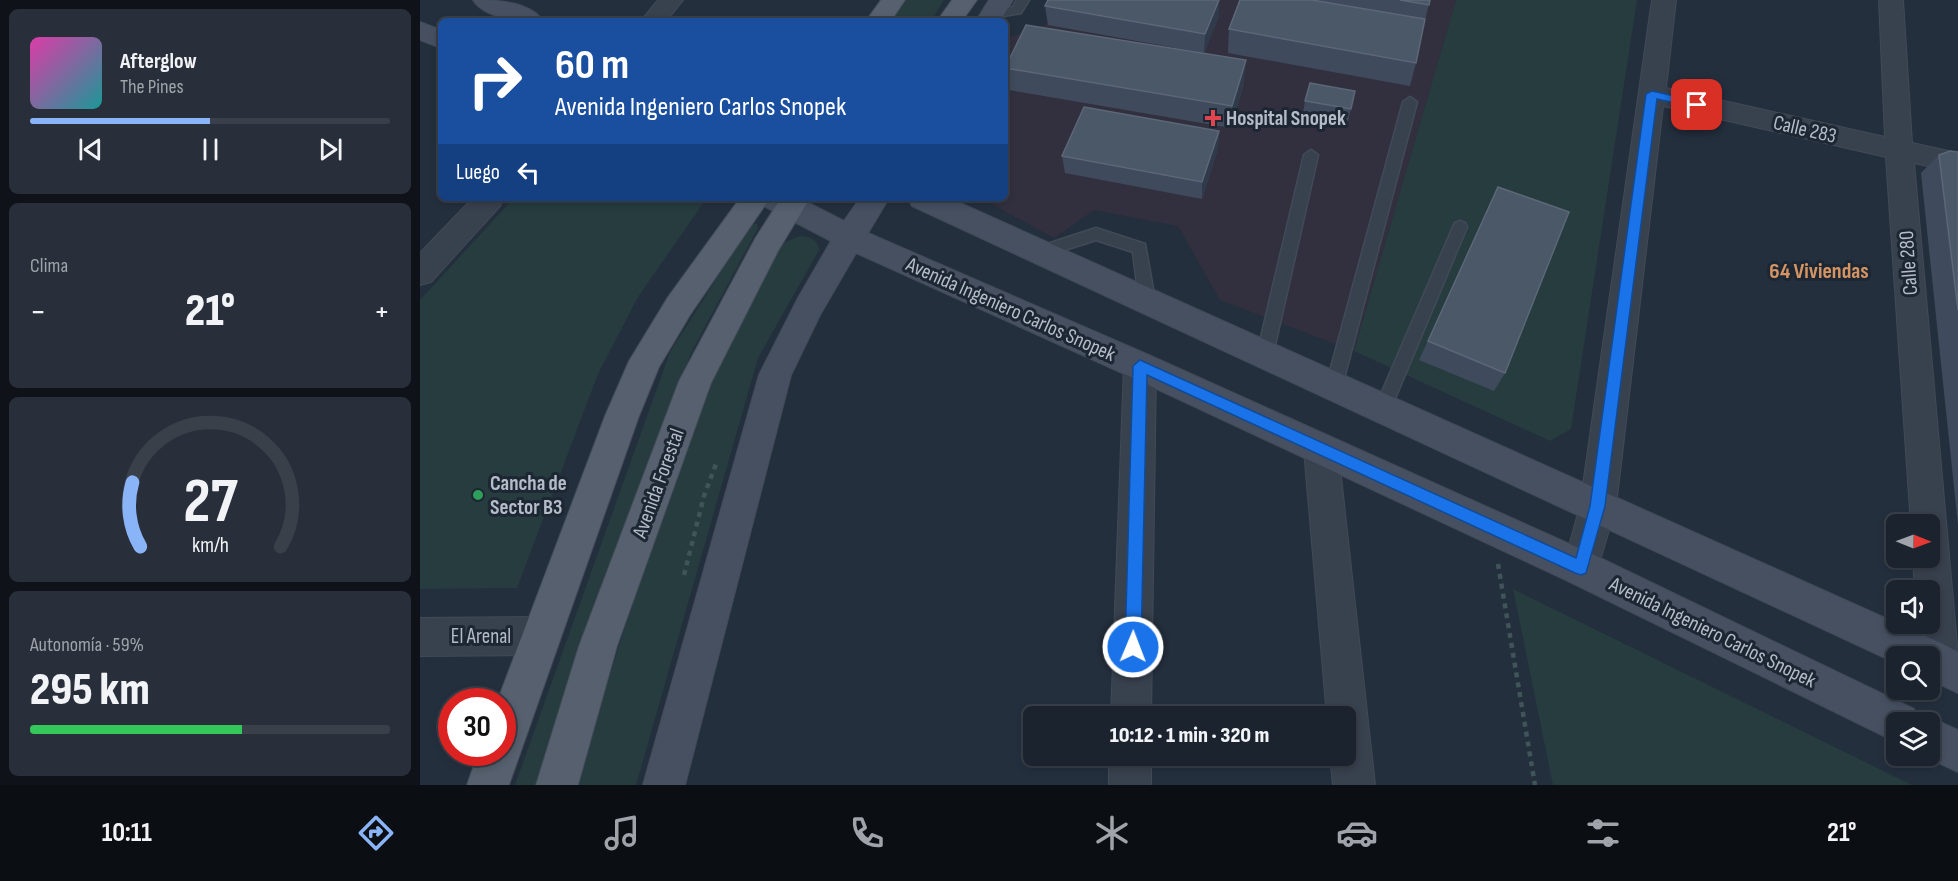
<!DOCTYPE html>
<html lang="es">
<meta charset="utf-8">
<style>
body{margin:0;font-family:"Sofia Sans Condensed",sans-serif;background:#282f3a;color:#f1f3f6;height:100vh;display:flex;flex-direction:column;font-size:22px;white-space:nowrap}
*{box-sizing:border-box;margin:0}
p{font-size:20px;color:#a0a4aa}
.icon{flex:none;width:33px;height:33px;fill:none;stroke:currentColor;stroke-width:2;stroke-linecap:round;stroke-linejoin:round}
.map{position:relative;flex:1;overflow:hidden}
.panel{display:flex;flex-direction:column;gap:9px;padding:9px;background:#0f1319;width:420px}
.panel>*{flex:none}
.banner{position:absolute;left:18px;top:18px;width:570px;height:183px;border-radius:9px;box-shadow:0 3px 9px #0003,0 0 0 2px #39404a;background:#1a4fa0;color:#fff;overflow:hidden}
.needle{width:39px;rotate:91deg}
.controls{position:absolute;left:1466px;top:514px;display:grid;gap:12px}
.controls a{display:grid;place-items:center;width:54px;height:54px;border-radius:9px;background:#1b232e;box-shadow:0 3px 9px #0003,0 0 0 2px #39404a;font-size:30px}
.speed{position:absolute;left:18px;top:688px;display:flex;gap:12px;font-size:30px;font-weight:700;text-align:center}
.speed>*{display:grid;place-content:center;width:78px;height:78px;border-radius:50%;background:#1b232e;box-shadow:0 3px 9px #0003,0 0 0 2px #39404a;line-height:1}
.speed .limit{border:9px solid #d22;background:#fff;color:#111}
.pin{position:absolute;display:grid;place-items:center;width:51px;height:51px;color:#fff;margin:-26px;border-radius:12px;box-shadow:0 3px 9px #0006}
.me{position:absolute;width:66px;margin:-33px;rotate:1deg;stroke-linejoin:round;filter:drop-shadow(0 0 4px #0008)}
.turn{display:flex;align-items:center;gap:21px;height:126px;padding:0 18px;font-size:27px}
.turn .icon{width:78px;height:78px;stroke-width:2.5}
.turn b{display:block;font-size:42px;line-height:51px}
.then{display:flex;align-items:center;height:57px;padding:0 18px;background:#0003;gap:12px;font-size:22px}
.big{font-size:45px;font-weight:800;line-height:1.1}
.panel .card{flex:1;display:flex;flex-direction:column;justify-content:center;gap:9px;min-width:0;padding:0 21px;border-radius:9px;background:#282f3a}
.panel .dial{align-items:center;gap:0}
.dial svg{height:156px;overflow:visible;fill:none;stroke:#39404a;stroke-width:7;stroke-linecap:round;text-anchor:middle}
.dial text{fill:#f1f3f6;stroke:none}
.song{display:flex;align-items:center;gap:18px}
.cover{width:72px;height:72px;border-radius:9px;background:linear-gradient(135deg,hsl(320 70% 55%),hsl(180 70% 35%))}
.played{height:6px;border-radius:3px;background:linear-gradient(90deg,#8ab4f8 50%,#39404a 50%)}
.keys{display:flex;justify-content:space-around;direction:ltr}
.heat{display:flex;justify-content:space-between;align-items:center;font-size:33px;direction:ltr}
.charge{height:9px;border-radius:4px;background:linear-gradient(90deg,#34c759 59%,#39404a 0)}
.trip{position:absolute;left:603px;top:706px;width:333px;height:60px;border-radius:9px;background:#1b232e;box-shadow:0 3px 9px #0003,0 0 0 2px #39404a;font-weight:800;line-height:60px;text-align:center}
.menu{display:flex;height:96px;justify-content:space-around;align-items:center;background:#0b0e12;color:#a0a4aa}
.menu .icon{width:42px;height:42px}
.menu .active{color:#8ab4f8}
.menu b{font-size:27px;color:#f1f3f6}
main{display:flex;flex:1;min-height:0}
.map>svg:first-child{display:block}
.medical{fill:#32303f}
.green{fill:#263c3f}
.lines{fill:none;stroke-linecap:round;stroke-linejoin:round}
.lane-casing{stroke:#414a57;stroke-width:3}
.street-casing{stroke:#414a57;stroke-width:2}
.secondary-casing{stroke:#414a57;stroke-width:2}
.primary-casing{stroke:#414a57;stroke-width:2}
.path{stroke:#3f5557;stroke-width:4.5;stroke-dasharray:5 5;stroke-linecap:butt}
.lane{fill:#38414e;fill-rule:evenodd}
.street{fill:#38414e;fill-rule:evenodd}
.secondary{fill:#465061;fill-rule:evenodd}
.primary{fill:#56606e;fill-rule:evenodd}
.wall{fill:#3f4b5c}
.shaded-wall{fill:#2f3b4b}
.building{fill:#4b5868;stroke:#5c6777;stroke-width:1.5}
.route{fill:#1a73e8;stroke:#114b97;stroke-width:1.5}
.health-dot{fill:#e0444e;stroke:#1d2633;stroke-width:2}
.leisure-dot{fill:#2e9e5b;stroke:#1d2633;stroke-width:2}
.labels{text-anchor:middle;stroke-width:6;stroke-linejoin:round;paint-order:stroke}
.poi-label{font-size:21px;font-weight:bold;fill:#b4bcc9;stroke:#1d2633;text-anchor:start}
.street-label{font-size:21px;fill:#b4bcc9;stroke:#1d2633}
.neighbourhood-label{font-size:22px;font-weight:bold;fill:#d59563;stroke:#1d2633}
</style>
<main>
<section class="panel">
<div class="card">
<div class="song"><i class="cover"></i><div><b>Afterglow</b><p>The Pines</p></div></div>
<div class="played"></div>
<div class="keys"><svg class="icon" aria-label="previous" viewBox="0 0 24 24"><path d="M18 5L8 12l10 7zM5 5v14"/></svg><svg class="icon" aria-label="pause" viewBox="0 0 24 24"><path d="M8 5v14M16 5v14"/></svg><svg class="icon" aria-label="next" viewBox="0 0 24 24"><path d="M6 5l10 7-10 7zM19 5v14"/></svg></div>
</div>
<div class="card"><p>Clima</p>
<div class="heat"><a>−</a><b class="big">21°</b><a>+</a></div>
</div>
<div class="card dial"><svg viewBox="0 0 100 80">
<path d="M14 69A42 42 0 1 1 86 69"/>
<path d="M14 69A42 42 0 0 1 10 36" stroke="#8ab4f8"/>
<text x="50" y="56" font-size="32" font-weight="700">27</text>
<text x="50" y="72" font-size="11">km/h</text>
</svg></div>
<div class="card"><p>Autonomía · 59%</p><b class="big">295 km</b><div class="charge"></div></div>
</section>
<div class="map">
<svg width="1538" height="785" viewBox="0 0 1538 785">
<rect width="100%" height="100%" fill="#242f3e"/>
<path class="medical" d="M639,0H1036L934,351L800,300L758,226L674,210L634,238L561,198H585V39L625,25Z"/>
<path class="green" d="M485,0H524L511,21H471Z
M1036,0H1217L1151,429L1130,441L934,351Z
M94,198H273L284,202L218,297L178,374L97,588L0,589V300Z
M334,224H337L338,228L271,353L175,608L116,785H95L250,352L330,226Z
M380,236C390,237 398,239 399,250L338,358L216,785H156L159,770L220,581L290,381L360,247L365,242Z
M1093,589L1492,785H1133Z"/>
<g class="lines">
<defs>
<path id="lane" d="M597,0H609L601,13L572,18L566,14L568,11L593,7Z
M990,97L997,102L922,386L920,391L914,393L908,391L906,386L983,102Z
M891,150L898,155L853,354L851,359L845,361L839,359L837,354L884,155Z
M1040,221L1045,223L1047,227L971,408L969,413L963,415L957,413L955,408L1033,227L1035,223Z
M676,228L725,244L735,300L732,304L727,306L722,304L719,300L713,252L676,240L620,258L615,256L613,252L615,248Z"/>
<path id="street" d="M238,0H263L246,21H221Z
M1232,0H1256L1246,88L1465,137L1459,0H1483L1492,143L1538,153V173L1494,163L1538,656V664L1533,677L1519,683L1509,678V657H1499L1497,624H1509V591H1495L1493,558H1509V525H1491L1466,157L1243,106L1196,506L1174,581L1161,586L1148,581L1143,568L1160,506Z
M53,198H84L80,206L11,282L0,285V253Z
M720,352L731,356L736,366L731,717H691L704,366L709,356Z
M901,435L913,439L918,450L955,785H913L910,756H926V717H907L884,450L889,439Z
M121,617L135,622L140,636L135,650L121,655L0,656V618Z
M689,756H731V785H689Z"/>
<path id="secondary" d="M53,0C74,0 110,1 123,21C102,21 66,20 53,0Z
M569,0H593L580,21H556Z
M0,22L21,30V48L0,40Z
M340,198H379L424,221L440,198H469L448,233L731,356L1174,555L1494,709L1499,721L1509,717L1538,730V772L1504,756H1509V723H1476V742L1466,737L1148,581L709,376L436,253L400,315L371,375L265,785H223L339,375L378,298L411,241L344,206Z
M488,198H529L1523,644L1538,652V693L1509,679V657H1476V663L492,206Z"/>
<path id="primary" d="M461,0H485L471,21H446Z
M532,0H557L542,21H517Z
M320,198H350L270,315L239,367L219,416L89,785H47L58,753H82V702H77L185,416L209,361L248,297Z
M361,198H390L358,251L291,383L197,646L158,785H116L159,646L259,381L336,237Z"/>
</defs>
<use href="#lane" class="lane-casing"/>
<use href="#street" class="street-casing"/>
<use href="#secondary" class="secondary-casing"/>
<use href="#primary" class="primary-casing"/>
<path class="path" d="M1078,564L1115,785
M264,575L284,496L296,464"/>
<use href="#lane" class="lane"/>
<use href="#street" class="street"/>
<use href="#secondary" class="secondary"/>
<use href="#primary" class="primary"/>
</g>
<path class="wall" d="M628,0H799V16L784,53L628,25L625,6Z
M820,0H1010L1004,24L996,63L990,86L808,53L809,29Z
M585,66L824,83L811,128L589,90L585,71Z
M935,91L928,121L883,113L885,101Z
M799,131L798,148L782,199L645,173L642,156Z
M1538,152V525L1501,173L1519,155Z
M1078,187L1085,373L1074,391L999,360Z"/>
<path class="shaded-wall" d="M799,0V16L784,53L785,34Z
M826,60L824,83L811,128L812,106Z
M799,131L798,148L782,199V182Z"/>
<path class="building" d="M628,0H799L785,34L625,6Z
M820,0H892L1005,19L996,63L809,29Z
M980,0H1010L1009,5Z
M606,25L826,60L812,106L585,68Z
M890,83L935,91L931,109L885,101Z
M664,107L799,131L782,182L642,156Z
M1530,151L1538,152V310L1519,155Z
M1078,187L1149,212L1085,373L1008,341Z"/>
<path class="route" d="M1232,91L1277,101L1282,105L1277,108L1237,99L1185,506L1166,573L1161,575L1155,573L727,375L721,647L719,652L713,655L707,652L705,647L713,366L720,360L1156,558L1170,506L1226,94Z"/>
<path class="health-dot" d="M790 109h6v6h6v6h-6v6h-6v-6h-6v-6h6z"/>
<circle class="leisure-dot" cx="58" cy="495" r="6"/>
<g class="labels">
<g class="poi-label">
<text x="806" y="125">Hospital Snopek</text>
<text x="70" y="490">Cancha de<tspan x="70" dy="24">Sector B3</tspan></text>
</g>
<g class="street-label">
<text transform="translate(1385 129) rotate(13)" y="7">Calle 283</text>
<text transform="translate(1488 263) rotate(-94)" y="7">Calle 280</text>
<text transform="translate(591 309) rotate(24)" y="7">Avenida Ingeniero Carlos Snopek</text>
<text transform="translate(238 483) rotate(-70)" y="7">Avenida Forestal</text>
<text transform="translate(1293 632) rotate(26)" y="7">Avenida Ingeniero Carlos Snopek</text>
<text x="61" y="643">El Arenal</text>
</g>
<g class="neighbourhood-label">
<text x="1399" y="278">64 Viviendas</text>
</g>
</g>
</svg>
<div class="controls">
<a><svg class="needle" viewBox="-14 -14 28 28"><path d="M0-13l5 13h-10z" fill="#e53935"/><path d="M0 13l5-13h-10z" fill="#a0a4aa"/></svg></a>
<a><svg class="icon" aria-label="sound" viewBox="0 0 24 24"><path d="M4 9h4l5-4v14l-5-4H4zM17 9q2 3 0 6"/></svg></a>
<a><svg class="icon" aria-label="search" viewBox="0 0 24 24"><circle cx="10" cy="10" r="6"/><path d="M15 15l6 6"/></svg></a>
<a><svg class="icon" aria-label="layers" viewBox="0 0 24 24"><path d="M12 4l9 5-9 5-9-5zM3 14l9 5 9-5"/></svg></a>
</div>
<div class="speed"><div class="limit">30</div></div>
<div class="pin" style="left:1277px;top:105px;background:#d93025"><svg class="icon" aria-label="arrive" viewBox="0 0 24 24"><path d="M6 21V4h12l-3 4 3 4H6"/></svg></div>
<svg class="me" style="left:713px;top:647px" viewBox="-20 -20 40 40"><circle r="17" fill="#1a73e8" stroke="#fff" stroke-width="3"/><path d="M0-11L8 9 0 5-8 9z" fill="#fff"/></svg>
<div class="trip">10:12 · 1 min · 320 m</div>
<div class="banner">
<div class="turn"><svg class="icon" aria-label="right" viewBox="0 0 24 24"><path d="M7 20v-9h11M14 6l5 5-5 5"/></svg><div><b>60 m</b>Avenida Ingeniero Carlos Snopek</div></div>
<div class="then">Luego<svg class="icon" aria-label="left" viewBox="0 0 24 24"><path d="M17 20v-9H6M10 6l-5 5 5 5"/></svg></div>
</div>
</div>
</main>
<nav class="menu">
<b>10:11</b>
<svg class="icon active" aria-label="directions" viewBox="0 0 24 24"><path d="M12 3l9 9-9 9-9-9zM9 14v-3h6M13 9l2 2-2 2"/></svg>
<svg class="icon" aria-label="music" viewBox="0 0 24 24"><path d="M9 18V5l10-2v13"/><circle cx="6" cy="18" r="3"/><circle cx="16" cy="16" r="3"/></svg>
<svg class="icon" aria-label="phone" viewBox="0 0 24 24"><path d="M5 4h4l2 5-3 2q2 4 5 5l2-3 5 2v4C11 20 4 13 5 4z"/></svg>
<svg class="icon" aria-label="climate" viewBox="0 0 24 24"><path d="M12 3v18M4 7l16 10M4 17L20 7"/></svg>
<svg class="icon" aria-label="car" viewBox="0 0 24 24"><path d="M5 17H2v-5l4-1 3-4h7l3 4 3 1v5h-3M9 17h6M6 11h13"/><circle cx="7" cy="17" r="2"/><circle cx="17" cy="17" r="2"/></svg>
<svg class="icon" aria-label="filters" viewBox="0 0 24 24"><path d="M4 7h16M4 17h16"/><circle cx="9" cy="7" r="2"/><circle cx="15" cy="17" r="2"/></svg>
<b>21°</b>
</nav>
